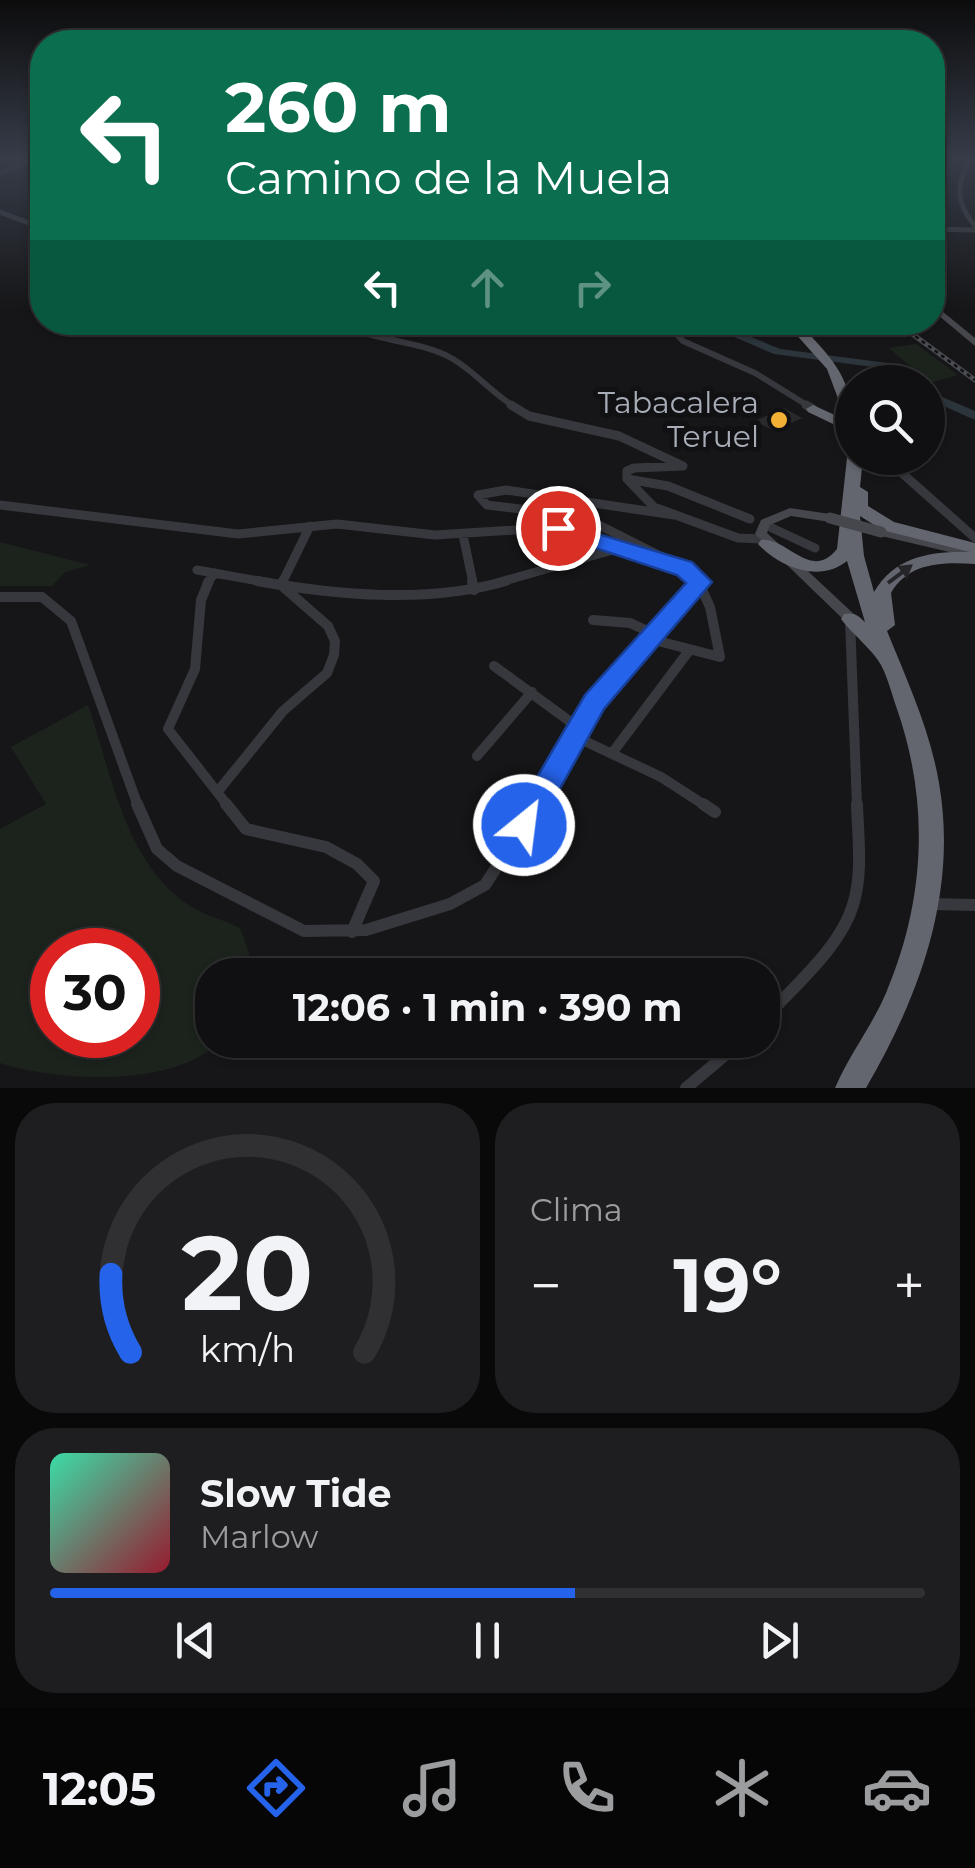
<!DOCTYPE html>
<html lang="es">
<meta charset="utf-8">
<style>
body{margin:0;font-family:Montserrat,sans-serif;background:#1e1e20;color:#f1f3f6;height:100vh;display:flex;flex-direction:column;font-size:38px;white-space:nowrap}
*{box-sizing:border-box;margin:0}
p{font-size:32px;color:#9c9d9f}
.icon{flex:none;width:55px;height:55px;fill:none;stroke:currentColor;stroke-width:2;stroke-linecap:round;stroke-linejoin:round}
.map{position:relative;height:1088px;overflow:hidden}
.details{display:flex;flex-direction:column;gap:15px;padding:15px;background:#09090a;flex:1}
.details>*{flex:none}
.top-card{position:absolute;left:30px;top:30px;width:915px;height:305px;border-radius:40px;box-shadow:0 2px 8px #0004,0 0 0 2px #303032;background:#0b6e4f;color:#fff;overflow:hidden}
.controls{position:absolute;left:835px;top:365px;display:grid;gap:20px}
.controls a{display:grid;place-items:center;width:110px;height:110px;border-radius:50%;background:#101012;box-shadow:0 2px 8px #0004,0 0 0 2px #303032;font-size:50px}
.speed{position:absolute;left:30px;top:928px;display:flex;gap:20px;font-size:50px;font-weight:700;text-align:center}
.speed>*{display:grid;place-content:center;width:130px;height:130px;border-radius:50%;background:#101012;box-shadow:0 2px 8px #0004,0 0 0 2px #303032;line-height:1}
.speed .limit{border:15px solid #d22;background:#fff;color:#111}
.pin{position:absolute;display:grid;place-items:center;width:85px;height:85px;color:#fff;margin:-42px;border:5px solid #fff;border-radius:50%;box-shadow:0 2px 10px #0007}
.me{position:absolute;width:110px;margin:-55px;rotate:29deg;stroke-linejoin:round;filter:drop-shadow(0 0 8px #0008)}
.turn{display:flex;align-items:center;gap:35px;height:210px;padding:0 30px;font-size:45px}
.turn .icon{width:130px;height:130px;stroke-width:2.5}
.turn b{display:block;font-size:70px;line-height:85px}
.lanes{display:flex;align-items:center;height:95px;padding:0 30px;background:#0003;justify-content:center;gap:50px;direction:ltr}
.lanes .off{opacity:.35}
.big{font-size:75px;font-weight:700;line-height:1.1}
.details .card{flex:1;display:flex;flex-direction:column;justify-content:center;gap:15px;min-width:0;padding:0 35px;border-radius:40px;background:#1e1e20}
.details .dial{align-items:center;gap:0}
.dial svg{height:260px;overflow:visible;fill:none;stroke:#303032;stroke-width:7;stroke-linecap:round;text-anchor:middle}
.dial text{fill:#f1f3f6;stroke:none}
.song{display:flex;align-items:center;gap:30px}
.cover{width:120px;height:120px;border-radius:15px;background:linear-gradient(135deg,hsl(160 70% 55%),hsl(350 70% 35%))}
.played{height:10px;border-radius:5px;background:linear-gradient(90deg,#2563eb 60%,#303032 60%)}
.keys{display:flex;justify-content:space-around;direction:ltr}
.heat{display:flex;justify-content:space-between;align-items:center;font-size:55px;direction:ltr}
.details .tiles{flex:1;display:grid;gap:15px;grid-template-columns:1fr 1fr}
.card:last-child{grid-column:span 2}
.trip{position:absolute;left:195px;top:958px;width:585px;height:100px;border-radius:40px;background:#101012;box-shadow:0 2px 8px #0004,0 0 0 2px #303032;font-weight:700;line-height:100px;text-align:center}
.dock{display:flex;height:160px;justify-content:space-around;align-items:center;background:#060607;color:#9c9d9f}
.dock .icon{width:70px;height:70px}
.dock .on{color:#2563eb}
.dock b{font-size:45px;color:#f1f3f6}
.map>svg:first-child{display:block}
.green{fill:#1c231d;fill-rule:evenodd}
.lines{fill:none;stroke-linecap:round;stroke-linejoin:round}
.river{fill:#2c353c;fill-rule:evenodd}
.building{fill:#29292c}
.street-far4{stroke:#37383d;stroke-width:5}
.street-far3{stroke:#37383d;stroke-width:6}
.street-far2{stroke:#37383d;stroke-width:9}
.street-far1{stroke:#37383d;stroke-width:10}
.street{stroke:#37383d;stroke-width:12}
.secondary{fill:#45474d;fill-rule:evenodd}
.highway{fill:#63666e;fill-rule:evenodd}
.rail-casing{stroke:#4a4c52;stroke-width:5}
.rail{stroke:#111113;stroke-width:2.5;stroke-dasharray:4;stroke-linecap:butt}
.secondary-bridge{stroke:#45474d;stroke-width:11}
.oneway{fill:#26262a}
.route{fill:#2563eb;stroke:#184099;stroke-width:2.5}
.poi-dot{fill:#f2b134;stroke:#111113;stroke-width:4}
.labels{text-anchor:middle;stroke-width:10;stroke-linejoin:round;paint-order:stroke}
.poi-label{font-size:30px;fill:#a8adb8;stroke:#111113;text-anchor:end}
</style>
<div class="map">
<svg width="975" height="1088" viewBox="0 0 975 1088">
<rect width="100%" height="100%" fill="#161618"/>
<path class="green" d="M916,344L958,375L929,383L889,348Z
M0,542L90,565L65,572L52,586H0Z
M88,705C111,772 124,858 184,902C200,914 222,919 240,928L249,952L246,975H212V1040H221C177,1088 59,1082 0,1063V829L46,804L11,747ZM138,950V1035H52V950Z"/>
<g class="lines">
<path class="river" d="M699,322H715L780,349L895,364L919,382H906L888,369L774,354Z
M928,391L975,411V420L928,399Z"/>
</g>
<path class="building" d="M784,408L802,418L774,431L755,421Z"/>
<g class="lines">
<path class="street-far4" d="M971,158C956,183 955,203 975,226
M0,173L37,158
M0,212L42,228
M932,229L975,230
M932,255H938"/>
<path class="street-far3" d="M334,322C371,341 420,340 453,359C475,372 493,394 515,407
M665,322L683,341L755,373L810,407"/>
<path class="street-far2" d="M511,405L529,416L619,436L683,466L634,468L627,471V479
M806,405L813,409
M885,458L975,538
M0,505L238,534L337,524L435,535L547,528L683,568
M674,515L506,490L478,495L487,505L581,516L694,573L699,583
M750,519L668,486L627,479L654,507L738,538L763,539
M772,528L815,548
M463,535L473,583
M197,570L270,583
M207,583L215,573
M282,583L310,526
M497,583L616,549"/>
<path class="street-far1" d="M209,581L201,600L195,669L168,729L228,806
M257,581C336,595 427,604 506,581
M472,581L474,590
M0,597H42L71,621L138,806
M850,619L857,806
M593,620L630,623L654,634
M650,639L720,657L710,607L698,581
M494,666L579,728
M574,736L661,777L706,806
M613,752L688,652
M477,756L532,692
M219,790L283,711L327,673L334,655L335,641L328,626L281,585L283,581
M536,806L595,702L700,582"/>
<path class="street" d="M137,804L157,849L177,866L304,931L366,930L450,904L485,885L537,804
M226,804L246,829L326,847L357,864L374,881L352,932
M703,804L715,812
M931,904L975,905
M762,1022C791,988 840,949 853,905C863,873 858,837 857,804
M686,1088L743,1040"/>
<path class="secondary" d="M932,303L975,338V346L932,310Z
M790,508L830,514L836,518L830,522L791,516L770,525L767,533L856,616L858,619L856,622H846L755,534L761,520Z
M881,528L975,550V558L877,535L875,532L877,529Z"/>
<path class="highway" d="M785,322H798C828,355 852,375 852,421L845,417L827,369Z
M813,405L852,423V433L808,412L806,409Z
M852,454V458H863L860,487L868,492V506L894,522L975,543V564C943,562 909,562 891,593L895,625L887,631C907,680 930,730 939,783C958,892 920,995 866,1088H835C849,1055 872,1026 886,993C925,901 930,804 897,709C892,695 888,678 881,665C872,649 853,635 841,619L844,614C854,612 858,615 865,622L847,561C820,583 780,568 758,544L761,540C788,537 810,582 837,549L847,458ZM860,516L882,530L970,552C931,551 895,556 874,592L864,556Z"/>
<defs>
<path id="rail" d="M896,322L975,380"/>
</defs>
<use href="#rail" class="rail-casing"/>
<use href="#rail" class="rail"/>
<path class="secondary-bridge" d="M830,518L881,532"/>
</g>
<defs><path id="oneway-solid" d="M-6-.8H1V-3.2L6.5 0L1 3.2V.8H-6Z" transform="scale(2.5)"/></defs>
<use class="oneway" href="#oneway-solid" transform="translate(900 574) rotate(-37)"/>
<linearGradient id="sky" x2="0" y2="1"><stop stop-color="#0c0c0d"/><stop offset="0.51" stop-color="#363c48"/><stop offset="1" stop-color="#363c48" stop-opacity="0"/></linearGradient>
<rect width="975" height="310" fill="url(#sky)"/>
<path class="route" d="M558,522L692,562L712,582L604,709L535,834L524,838L514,834L509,825L585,695L686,583L677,575L550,533L546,528Z"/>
<circle class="poi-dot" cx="779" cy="420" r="10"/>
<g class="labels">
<g class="poi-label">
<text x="759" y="413">Tabacalera<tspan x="759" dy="34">Teruel</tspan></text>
</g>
</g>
</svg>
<div class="controls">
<a><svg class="icon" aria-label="search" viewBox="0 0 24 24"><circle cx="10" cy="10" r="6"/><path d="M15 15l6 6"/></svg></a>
</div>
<div class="speed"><div class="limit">30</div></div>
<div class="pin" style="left:558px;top:528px;background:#d93025"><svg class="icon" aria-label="arrive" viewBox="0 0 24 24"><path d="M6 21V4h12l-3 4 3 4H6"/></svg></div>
<svg class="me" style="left:524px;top:825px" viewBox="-20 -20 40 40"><circle r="17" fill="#2563eb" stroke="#fff" stroke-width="3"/><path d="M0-11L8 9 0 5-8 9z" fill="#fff"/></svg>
<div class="trip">12:06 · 1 min · 390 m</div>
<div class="top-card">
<div class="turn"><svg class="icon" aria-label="left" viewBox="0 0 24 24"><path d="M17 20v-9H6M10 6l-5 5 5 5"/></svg><div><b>260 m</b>Camino de la Muela</div></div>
<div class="lanes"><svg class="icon" aria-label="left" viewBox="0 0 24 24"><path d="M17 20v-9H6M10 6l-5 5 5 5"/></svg><svg class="icon off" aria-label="ahead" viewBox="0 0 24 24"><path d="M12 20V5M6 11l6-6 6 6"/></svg><svg class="icon off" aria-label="right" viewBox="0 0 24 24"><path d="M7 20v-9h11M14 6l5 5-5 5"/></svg></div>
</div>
</div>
<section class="details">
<div class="tiles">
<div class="card dial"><svg viewBox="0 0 100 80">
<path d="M14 69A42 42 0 1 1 86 69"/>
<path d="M14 69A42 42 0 0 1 8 45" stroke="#2563eb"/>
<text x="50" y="56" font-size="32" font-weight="700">20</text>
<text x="50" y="72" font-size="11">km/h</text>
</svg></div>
<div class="card"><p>Clima</p>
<div class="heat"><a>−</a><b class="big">19°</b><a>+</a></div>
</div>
<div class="card">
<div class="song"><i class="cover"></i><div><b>Slow Tide</b><p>Marlow</p></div></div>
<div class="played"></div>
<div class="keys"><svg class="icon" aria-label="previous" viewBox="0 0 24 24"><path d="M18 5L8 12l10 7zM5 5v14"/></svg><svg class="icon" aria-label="pause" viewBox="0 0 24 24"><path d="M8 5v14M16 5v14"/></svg><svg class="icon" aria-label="next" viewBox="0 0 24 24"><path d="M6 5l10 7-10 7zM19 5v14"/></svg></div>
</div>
</div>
</section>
<nav class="dock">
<b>12:05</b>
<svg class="icon on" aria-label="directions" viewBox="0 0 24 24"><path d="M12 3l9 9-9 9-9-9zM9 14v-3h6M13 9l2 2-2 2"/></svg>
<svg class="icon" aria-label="music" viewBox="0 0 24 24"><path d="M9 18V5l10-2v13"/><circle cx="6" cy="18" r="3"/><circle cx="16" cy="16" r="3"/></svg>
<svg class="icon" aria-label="phone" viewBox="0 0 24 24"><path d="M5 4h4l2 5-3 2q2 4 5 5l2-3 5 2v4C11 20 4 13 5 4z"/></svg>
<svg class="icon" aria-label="climate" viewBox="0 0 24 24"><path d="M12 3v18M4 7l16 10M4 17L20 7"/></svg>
<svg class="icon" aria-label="car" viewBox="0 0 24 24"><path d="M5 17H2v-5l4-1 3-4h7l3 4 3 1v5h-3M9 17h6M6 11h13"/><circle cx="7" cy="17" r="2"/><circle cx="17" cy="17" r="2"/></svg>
</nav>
